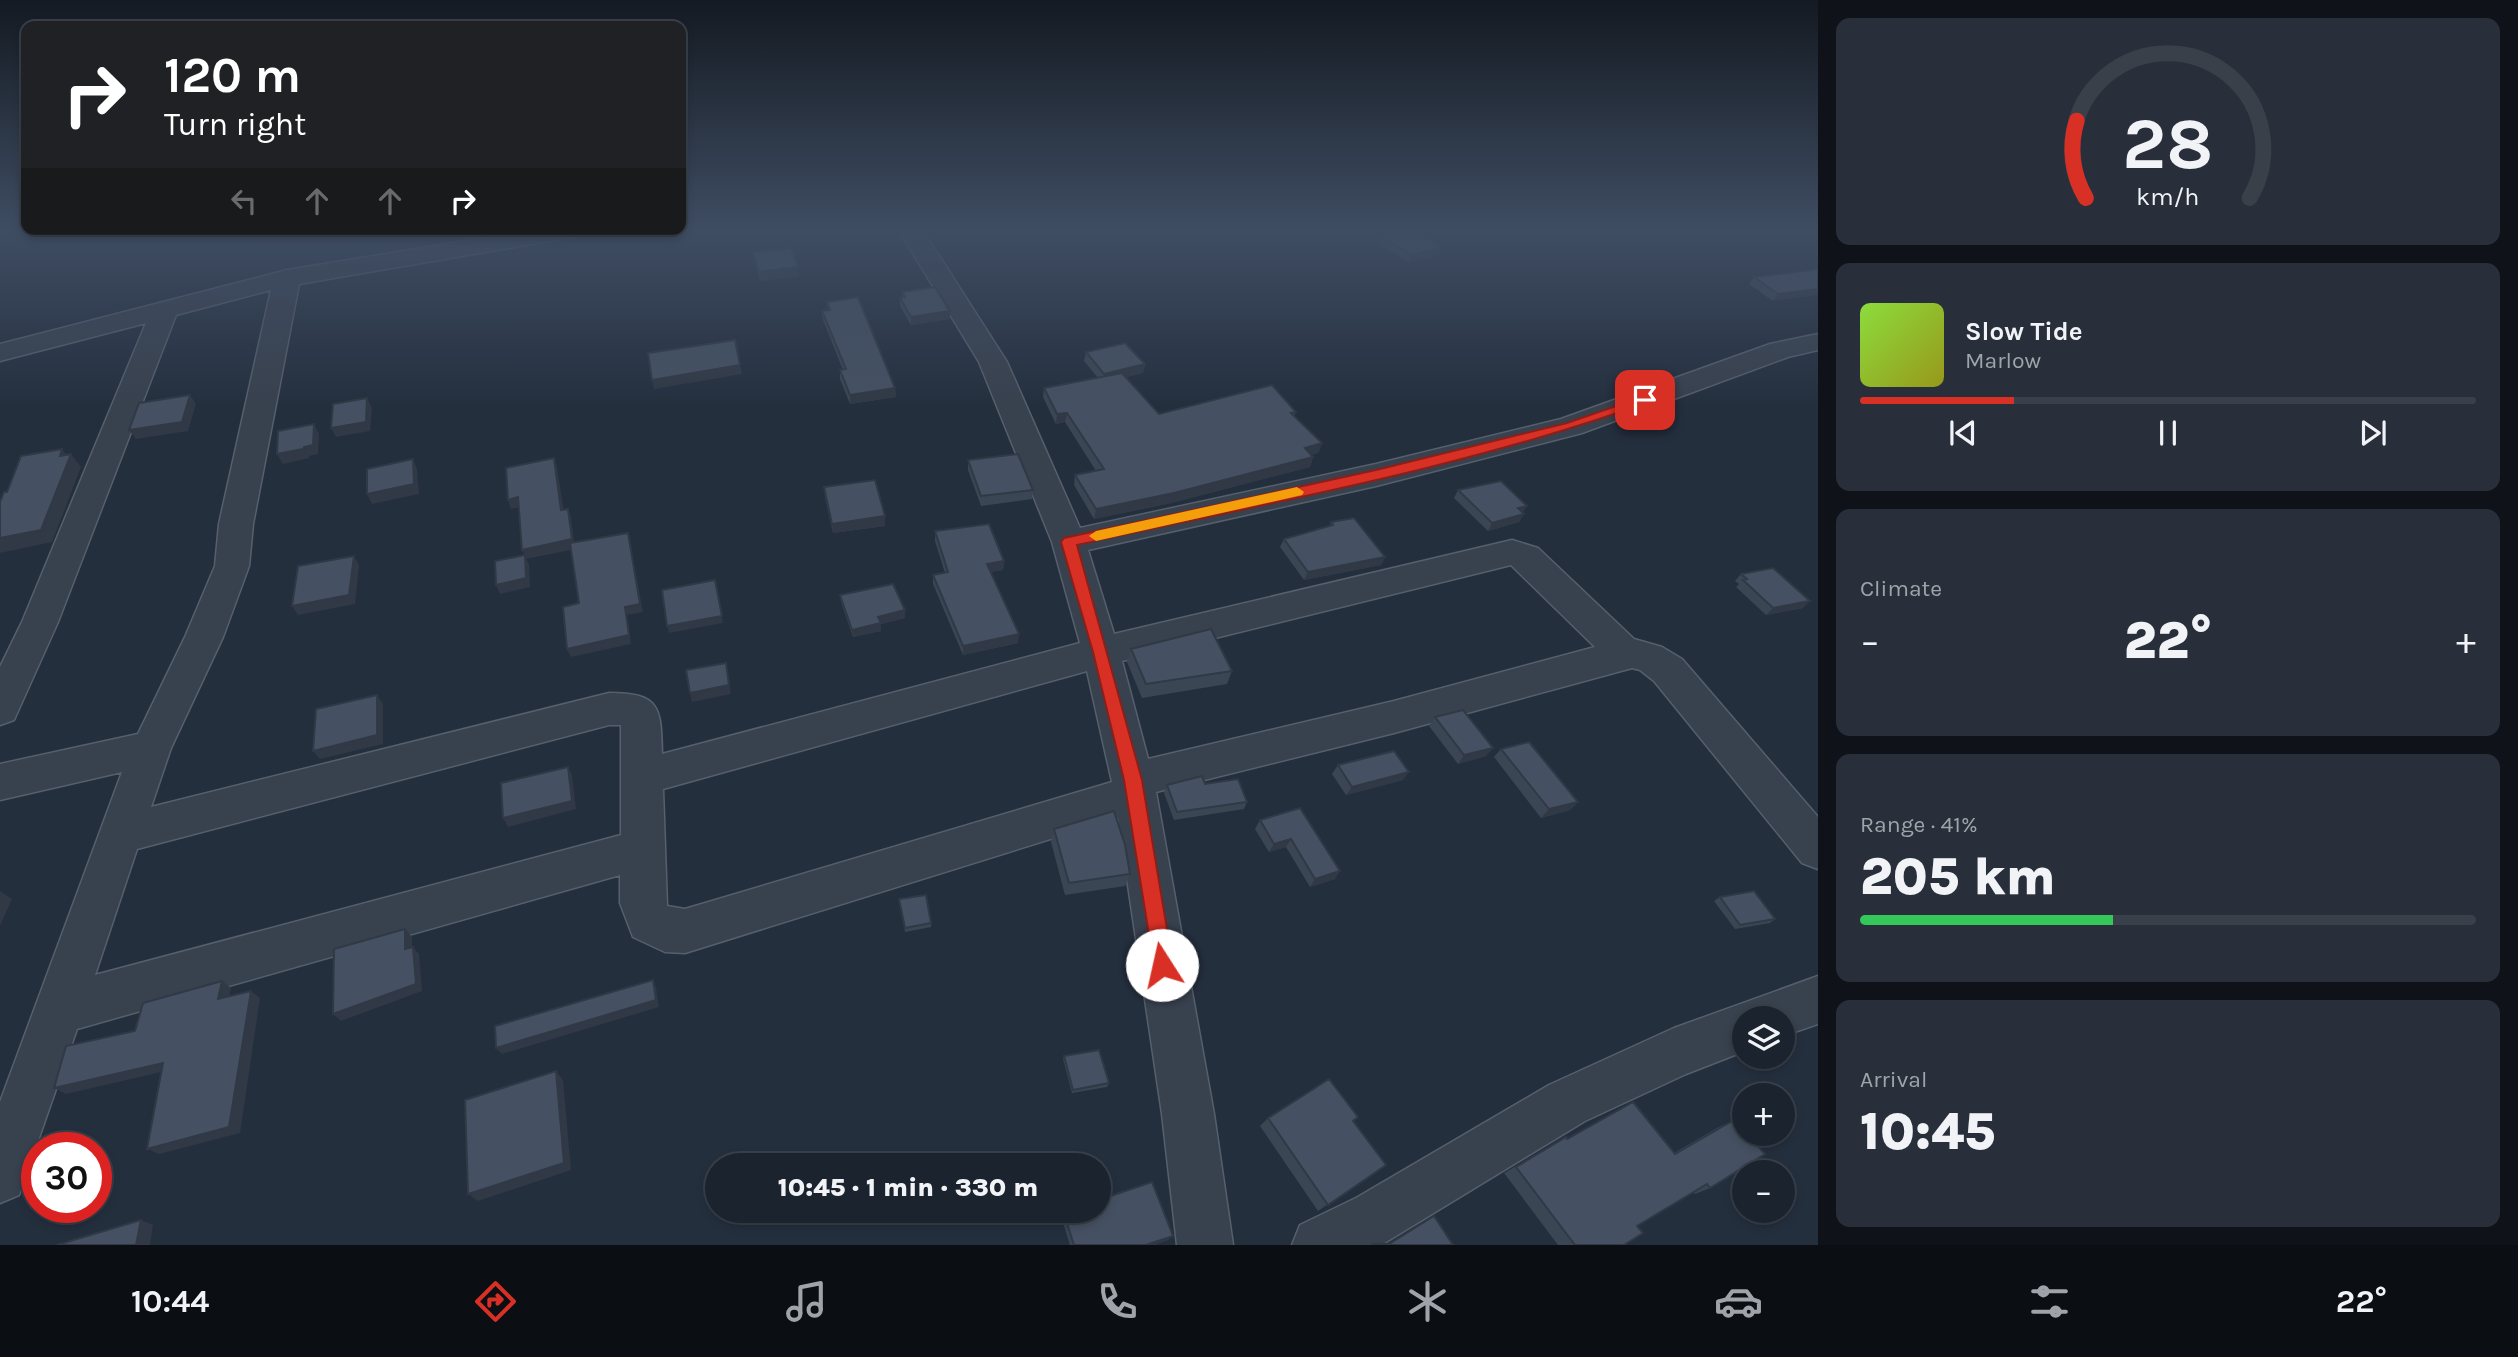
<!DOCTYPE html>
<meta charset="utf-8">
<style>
body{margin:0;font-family:Karla,sans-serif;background:#282f3a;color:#f1f3f6;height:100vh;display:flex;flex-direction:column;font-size:26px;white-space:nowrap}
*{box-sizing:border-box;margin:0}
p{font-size:23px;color:#a0a4aa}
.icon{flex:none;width:38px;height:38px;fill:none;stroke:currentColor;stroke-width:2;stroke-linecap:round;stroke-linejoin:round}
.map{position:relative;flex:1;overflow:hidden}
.drawer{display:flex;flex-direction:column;gap:18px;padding:18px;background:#0f1319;width:700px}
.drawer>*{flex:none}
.guide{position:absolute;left:21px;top:21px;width:665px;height:214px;border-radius:14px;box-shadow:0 4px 10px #0003,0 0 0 2px #39404a;background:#202124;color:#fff;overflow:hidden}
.buttons{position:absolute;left:1732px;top:1006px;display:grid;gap:14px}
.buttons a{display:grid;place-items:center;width:63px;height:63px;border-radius:50%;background:#1b232e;box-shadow:0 4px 10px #0003,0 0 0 2px #39404a;font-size:35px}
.speed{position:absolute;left:21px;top:1132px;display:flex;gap:14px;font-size:35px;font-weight:700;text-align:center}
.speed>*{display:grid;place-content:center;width:91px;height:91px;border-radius:50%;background:#1b232e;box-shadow:0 4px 10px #0003,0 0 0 2px #39404a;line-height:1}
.speed .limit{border:10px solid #d22;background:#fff;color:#111}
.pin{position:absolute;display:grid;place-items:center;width:60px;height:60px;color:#fff;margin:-30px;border-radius:14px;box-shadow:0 4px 10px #0006}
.me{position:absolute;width:77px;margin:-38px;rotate:350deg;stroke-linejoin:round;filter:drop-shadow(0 0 5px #0008)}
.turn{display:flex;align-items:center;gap:24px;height:147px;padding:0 28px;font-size:32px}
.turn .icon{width:91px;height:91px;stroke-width:2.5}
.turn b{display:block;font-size:49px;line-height:60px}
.lanes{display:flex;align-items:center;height:66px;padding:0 28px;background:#0003;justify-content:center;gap:35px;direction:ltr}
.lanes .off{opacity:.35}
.big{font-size:52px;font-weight:800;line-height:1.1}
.drawer .widget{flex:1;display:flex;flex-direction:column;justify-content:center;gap:10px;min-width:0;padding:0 24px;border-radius:14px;background:#282f3a}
.drawer .dial{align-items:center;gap:0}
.dial svg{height:182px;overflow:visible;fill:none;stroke:#39404a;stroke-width:7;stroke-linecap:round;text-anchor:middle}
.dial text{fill:#f1f3f6;stroke:none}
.song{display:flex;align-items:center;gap:21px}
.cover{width:84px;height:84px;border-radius:10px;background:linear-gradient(135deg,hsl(90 70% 55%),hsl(60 70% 35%))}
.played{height:7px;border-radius:4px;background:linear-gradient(90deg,#d93025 25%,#39404a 25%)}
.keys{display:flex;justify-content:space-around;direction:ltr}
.heat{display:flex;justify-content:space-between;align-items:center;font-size:38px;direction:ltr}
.charge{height:10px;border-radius:5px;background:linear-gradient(90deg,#34c759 41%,#39404a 0)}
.trip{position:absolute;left:705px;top:1153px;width:406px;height:70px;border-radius:35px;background:#1b232e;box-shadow:0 4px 10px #0003,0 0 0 2px #39404a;font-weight:800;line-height:70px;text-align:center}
.dock{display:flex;height:112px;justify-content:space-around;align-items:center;background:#0b0e12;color:#a0a4aa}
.dock .icon{width:49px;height:49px}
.dock .selected{color:#d93025}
.dock b{font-size:32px;color:#f1f3f6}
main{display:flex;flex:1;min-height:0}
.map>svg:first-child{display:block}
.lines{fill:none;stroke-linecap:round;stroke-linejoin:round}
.minor-casing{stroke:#565f6c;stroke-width:3}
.minor{fill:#38414e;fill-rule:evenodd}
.wall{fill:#3b4654}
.shaded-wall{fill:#303945}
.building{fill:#455162;stroke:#303945;stroke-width:2}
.route{fill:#d93025;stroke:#8d1f18;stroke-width:2}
.slow{fill:#f59e0b}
</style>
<main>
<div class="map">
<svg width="1818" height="1245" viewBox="0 0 1818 1245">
<rect width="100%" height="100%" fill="#242f3e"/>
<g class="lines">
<defs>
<path id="minor" d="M521,232H574L571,237L562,239L299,284L253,524L249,566L223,637L171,748L151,807L609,693C661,693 661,708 662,754L1080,643L1052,542L979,362L900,232H924L1007,362L1080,528L1376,464L1561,419L1770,344L1818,334V350L1788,357L1582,433L1376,486L1088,550L1114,634L1512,540L1538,548L1634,639L1662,647L1682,659L1818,817V869L1802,863L1654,681L1640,670L1632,668L1394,733L1156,792L1214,1114L1233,1245H1177L1162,1114L1118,818L685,953L665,952L633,937L620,903V875L77,1029L19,1195L0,1203V1102L122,772L0,800V764L138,734L185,637L215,566L219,524L271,290L176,315L58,622L14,720L0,725V667L22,622L146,323L0,361V344L287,270ZM1511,565L1595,647L1394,701L1148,759L1122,661ZM1087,671L1112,782L685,909L667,906L663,789ZM609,725H621V835L95,975L137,849Z
M1818,976V1024L1783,1036V1018H1745V1051L1686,1074L1585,1121L1381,1245H1292L1300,1225L1356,1198L1549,1085L1674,1028Z"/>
</defs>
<use href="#minor" class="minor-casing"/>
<use href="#minor" class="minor"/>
</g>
<path class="wall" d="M1383,237L1439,255L1408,262L1380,244Z
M753,252L799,276L760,281L754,261Z
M1818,269L1773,301L1749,284L1754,277Z
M902,292L950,319L911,325L900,306V298H902Z
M827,302L895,388L896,397L850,404L840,379V370H843L823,320L822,311H828Z
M1086,352L1145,364L1143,373L1126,377L1159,414L1296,412L1294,416L1322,443L1318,453L1311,455L1313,457L1310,467L1171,503L1094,519L1074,485L1075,475L1096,471L1065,422L1056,424L1043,397L1044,388L1098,378L1084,361Z
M968,460L1033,490L1032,499L981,506L968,470Z
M824,487L885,526L833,533L825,497Z
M1458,490L1523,513L1519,522L1488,531L1454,498Z
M1331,522L1385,557L1381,565L1304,580L1280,547L1284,539L1330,525Z
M935,531L1004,561L1003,570L991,572L1018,643L963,655L933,584V575L945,573L935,541Z
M1741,574L1803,608L1766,615L1736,587L1739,584L1735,581Z
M840,595L905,610V618L881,624V631L853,637L841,602Z
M1131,649L1232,671L1227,684L1142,698L1127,662Z
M1435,717L1486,756L1458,764L1429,726Z
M1501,749L1578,802L1570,810L1541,818L1494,757Z
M1338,765L1403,780L1346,795L1332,774Z
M1205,784L1247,802L1244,809L1174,820L1164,793L1167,785Z
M1300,808L1335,879L1310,887L1286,847L1269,852L1255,829L1260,820Z
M1054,829L1130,874L1125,886L1065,895L1051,842Z
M1720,897L1775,919L1770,923L1735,929L1714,901Z
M899,899L931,923V927L905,932Z
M1064,1056L1109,1083L1107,1087L1072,1093L1063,1059Z
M1268,1118L1353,1121L1386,1165L1318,1211L1260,1126Z
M1734,1120L1710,1188L1695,1194L1693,1192L1637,1226L1624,1245H1558L1504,1173L1566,1137L1567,1138L1674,1153L1719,1127Z
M1063,1211L1168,1240L1154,1245H1070L1061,1216Z"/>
<path class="shaded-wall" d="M1442,248L1439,255L1408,262L1411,255Z
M798,267L799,276L760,281L759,272Z
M1818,289V295L1773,301L1778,294Z
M950,311V319L911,325V317Z
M1145,364L1143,373L1103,383L1104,374Z
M740,365L742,374L654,389L652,380Z
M895,388L896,397L850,404V395Z
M190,395L196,404L188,431L136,439L129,430Z
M367,398L372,408L370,431L336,437L331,428Z
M1067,413L1065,422L1056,424L1057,414Z
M314,424L319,434L318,454L309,456V458L283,464L277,454L304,447Z
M1322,443L1318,453L1301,458L1305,448Z
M62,449L69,458L71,454L81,467L52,542L0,553V538L60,456Z
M1313,457L1310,467L1171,503L1094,519L1096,509Z
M554,458L557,467L565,519L561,510Z
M413,459L417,469L419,494L372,504L367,494Z
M518,497L522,507L511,509L508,500Z
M1527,506L1522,514L1518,508Z
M568,509L571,518L575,549L526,559L529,564L530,587L500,594L496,585L525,557L522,550Z
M1524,514L1519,522L1488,531L1492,523Z
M885,516V526L833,533L832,524Z
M628,533L643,612L627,615L631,644L571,657L567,649L625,607Z
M354,556L359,565L355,604L298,615L292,606Z
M1385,557L1381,565L1304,580L1308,572Z
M1004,561L1003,570L986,573L987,564Z
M715,580L723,623L669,633L667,626Z
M1810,601L1803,608L1766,615L1773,608Z
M905,610V618L881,624V631L853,637L852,630L878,617Z
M1019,634L1018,643L963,655V646Z
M726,663L731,694L692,702L690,693Z
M377,695L383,704V744L320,759L313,751Z
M1493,748L1486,756L1458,764L1464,755Z
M568,767L572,775L576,809L508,827L503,818Z
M1409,772L1403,780L1346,795L1352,787Z
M1578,802L1570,810L1541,818L1549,809Z
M1291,839L1286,847L1269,852L1274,844Z
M1340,871L1335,879L1310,887L1315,879Z
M0,891L12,899L0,926Z
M405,929L412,937V957L405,949Z
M413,947L419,954L422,991L341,1021L333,1014Z
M653,980L656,987L659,1007L502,1054L496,1048Z
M222,981L231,988L227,1006L218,999Z
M251,991L260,998L240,1133L159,1154L147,1149Z
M163,1063L174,1069L66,1094L54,1088Z
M556,1071L563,1080L571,1170L478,1201L468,1194Z
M141,1220L153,1225L150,1245H136Z
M1173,1236L1168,1240L1154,1245H1146Z"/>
<path class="building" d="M1401,232H1415L1442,248L1411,255L1383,237Z
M791,248L798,267L759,272L753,252Z
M1818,269V289L1778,294L1754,277Z
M935,287L950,311L911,317L900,298L905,297L902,292Z
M858,297L895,388L850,395L840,370L846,369L822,311L830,310L827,302Z
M735,340L740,365L652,380L648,353Z
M1125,343L1145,364L1104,374L1086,352Z
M1122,373L1159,414L1272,385L1296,412L1291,413L1322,443L1305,448L1313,457L1174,493L1096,509L1075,475L1104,469L1067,413L1057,414L1044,388Z
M190,395L182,422L129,430L139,403Z
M367,398L366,422L331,428L333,404Z
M314,424L313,445L304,447L303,449L277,454L278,431Z
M62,449L60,456L71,454L41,530L0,538V502L4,492H7L21,456Z
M1018,454L1033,490L981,496L968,460Z
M554,458L561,510L568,509L572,539L522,550L518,497L508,500L506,468Z
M413,459L414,484L367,494V469Z
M875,480L885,516L832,524L824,487Z
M1501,481L1527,506L1518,508L1524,514L1492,523L1458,490Z
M1354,518L1385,557L1308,572L1284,539L1333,525L1331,522Z
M989,524L1004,561L987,564L1019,634L963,646L933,575L948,572L935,531Z
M628,533L640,604L625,607L629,635L567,649L563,607L579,603L570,543Z
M525,555L526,578L496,585L495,561Z
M354,556L349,595L292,606L298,566Z
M1773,568L1810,601L1773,608L1743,580L1747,579L1741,574Z
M715,580L722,616L667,626L662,590Z
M893,584L905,610L878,617L881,623L852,630L840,595Z
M1211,629L1232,671L1146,684L1131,649Z
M726,663L729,685L690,693L686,670Z
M377,695V735L313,751L316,709Z
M1463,710L1493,748L1464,755L1435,717Z
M1529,742L1578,802L1549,809L1501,749Z
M1394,751L1409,772L1352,787L1338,765Z
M568,767L572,801L503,818L501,783Z
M1202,776L1205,784L1238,779L1247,802L1177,812L1167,785Z
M1300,808L1340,871L1315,879L1291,839L1274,844L1260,820Z
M1114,811L1125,845L1130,874L1069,883L1054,829Z
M1754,891L1775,919L1740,925L1720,897Z
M926,895L931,923L905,928L899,899Z
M405,929V949L413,947L416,984L333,1014L334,949Z
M653,980L656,1000L496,1048L495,1026Z
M222,981L218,999L251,991L229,1127L147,1149L163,1063L54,1088L66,1046L135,1031L143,1003Z
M1099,1050L1109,1083L1073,1090L1064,1056Z
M556,1071L564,1163L468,1194L465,1100Z
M1329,1079L1358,1117L1353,1121L1386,1165L1328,1205L1268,1118Z
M1633,1102L1675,1154L1734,1120L1745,1131V1134H1747L1765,1154L1710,1188L1707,1184L1637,1226L1643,1233L1624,1245H1575L1516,1167L1566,1137L1567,1139Z
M1152,1182L1173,1236L1146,1245H1074L1063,1211H1099V1200Z
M1434,1216L1453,1245H1372L1373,1244H1389Z
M141,1220L136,1245H57Z"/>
<linearGradient id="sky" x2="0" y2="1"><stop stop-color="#141a22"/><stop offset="0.57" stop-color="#3f4d63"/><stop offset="1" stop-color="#3f4d63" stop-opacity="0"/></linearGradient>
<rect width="1818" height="406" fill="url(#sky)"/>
<path class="route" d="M1645,396L1651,400L1649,402C1465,468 1269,503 1077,545L1142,780L1173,965L1169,972L1162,975L1155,972L1124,780L1093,652L1061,542L1064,538L1376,470L1567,423Z"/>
<path class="slow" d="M1297,487L1304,492L1302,495L1096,541L1089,536L1096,531Z"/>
</svg>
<div class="buttons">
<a><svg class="icon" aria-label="layers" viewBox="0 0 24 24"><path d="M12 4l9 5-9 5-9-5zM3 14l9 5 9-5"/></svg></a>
<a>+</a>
<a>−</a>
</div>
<div class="speed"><div class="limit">30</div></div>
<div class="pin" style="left:1645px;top:400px;background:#d93025"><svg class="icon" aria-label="arrive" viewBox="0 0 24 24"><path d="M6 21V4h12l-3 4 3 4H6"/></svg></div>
<svg class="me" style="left:1162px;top:965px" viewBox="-20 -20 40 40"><circle r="19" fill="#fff"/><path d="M0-13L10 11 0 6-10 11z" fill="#d93025"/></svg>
<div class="trip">10:45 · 1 min · 330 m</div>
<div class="guide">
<div class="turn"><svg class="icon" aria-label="right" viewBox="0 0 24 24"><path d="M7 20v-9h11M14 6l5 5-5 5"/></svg><div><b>120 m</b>Turn right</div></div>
<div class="lanes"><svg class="icon off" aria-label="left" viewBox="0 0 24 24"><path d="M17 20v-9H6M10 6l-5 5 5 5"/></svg><svg class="icon off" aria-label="ahead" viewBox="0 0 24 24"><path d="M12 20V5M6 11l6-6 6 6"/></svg><svg class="icon off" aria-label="ahead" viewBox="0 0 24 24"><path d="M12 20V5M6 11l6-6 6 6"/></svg><svg class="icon" aria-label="right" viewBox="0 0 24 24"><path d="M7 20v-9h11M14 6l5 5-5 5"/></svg></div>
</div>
</div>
<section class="drawer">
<div class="widget dial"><svg viewBox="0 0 100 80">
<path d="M14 69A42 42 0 1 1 86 69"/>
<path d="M14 69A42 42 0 0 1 10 35" stroke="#d93025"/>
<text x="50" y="56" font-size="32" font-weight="700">28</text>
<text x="50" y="72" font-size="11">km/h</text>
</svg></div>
<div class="widget">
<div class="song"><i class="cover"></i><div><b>Slow Tide</b><p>Marlow</p></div></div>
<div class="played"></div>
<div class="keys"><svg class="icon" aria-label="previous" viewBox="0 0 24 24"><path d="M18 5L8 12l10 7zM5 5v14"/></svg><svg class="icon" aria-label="pause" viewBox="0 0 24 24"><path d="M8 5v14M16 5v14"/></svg><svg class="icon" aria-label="next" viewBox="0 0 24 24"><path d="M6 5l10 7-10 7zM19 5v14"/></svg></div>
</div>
<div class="widget"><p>Climate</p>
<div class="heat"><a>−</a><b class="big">22°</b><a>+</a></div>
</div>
<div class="widget"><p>Range · 41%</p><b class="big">205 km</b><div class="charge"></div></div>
<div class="widget"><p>Arrival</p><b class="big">10:45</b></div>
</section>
</main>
<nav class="dock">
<b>10:44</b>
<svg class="icon selected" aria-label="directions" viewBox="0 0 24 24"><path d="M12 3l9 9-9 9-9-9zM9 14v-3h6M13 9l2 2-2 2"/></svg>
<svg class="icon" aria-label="music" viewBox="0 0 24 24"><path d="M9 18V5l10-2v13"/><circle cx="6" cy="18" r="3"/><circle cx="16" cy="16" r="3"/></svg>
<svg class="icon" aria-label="phone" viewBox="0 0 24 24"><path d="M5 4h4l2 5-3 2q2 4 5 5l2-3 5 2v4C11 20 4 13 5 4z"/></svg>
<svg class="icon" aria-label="climate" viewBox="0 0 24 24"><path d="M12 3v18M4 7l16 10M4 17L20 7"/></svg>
<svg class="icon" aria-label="car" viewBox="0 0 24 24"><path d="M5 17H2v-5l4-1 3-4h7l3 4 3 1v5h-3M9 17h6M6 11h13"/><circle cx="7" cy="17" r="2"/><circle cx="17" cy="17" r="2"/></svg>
<svg class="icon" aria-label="filters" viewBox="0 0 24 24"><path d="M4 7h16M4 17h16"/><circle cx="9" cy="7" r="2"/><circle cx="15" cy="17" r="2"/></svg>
<b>22°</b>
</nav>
